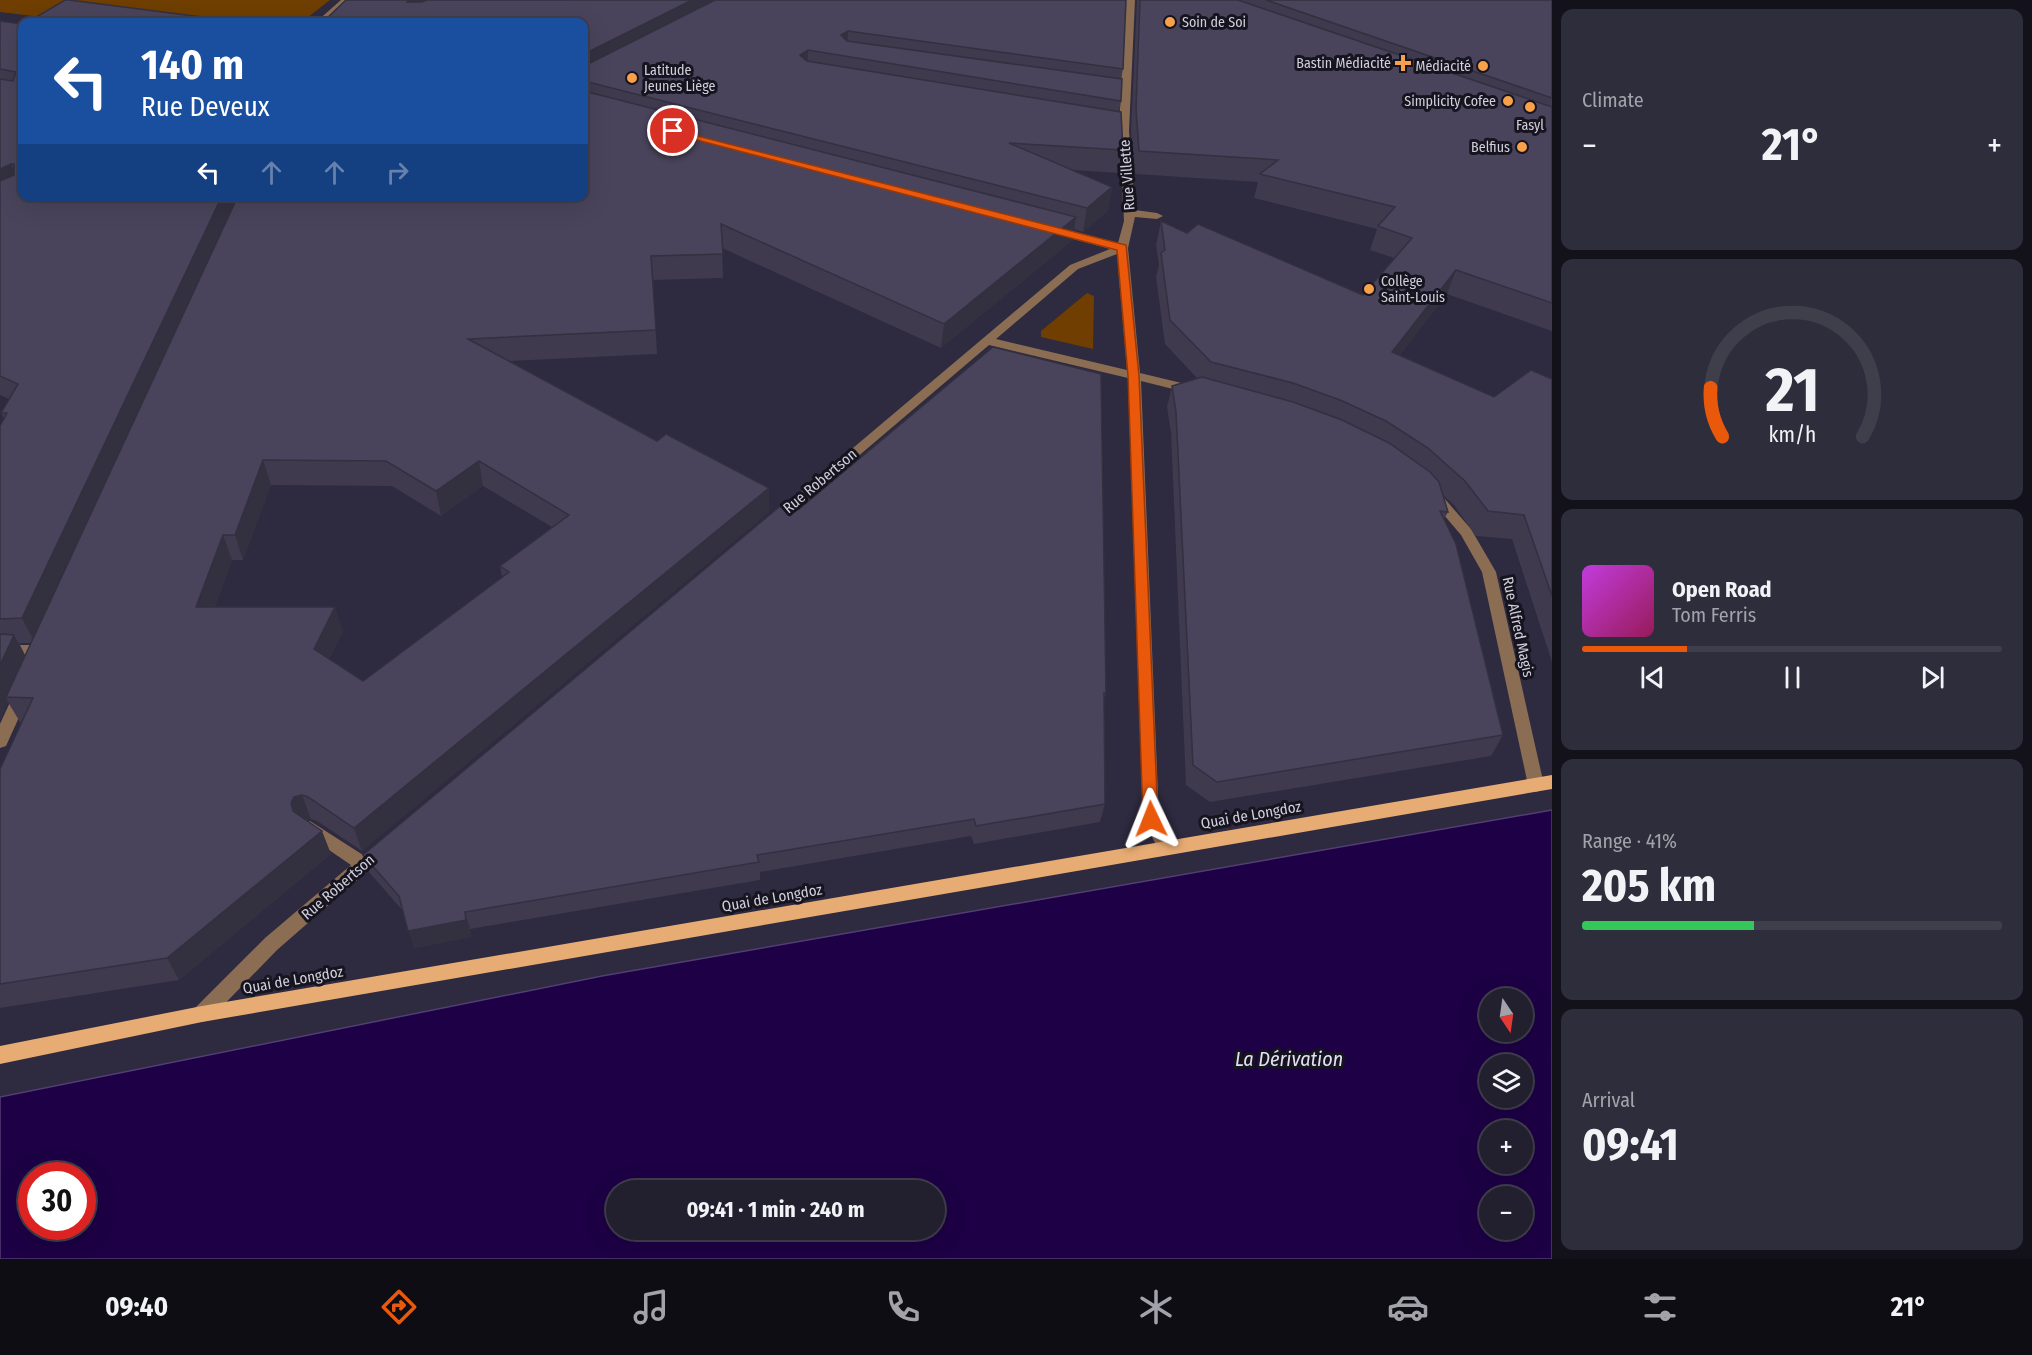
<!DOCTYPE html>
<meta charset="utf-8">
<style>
body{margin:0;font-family:"Fira Sans Condensed",sans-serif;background:#2e2d3b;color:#f1f3f6;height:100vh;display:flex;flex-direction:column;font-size:22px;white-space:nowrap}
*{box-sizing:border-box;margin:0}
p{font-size:20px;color:#a2a3aa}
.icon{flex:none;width:33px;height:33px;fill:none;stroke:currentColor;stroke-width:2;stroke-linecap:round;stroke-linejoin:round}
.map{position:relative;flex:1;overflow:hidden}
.details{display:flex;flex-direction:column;gap:9px;padding:9px;background:#13121a;width:480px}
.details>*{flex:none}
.banner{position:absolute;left:18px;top:18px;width:570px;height:183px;border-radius:12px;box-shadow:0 6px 24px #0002,0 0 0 2px #3f3e4b;background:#1a4fa0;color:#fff;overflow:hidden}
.needle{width:39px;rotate:167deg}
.buttons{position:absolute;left:1479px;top:988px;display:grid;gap:12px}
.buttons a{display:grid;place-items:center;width:54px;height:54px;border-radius:50%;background:#22202f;box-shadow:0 6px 24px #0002,0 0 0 2px #3f3e4b;font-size:30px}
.speed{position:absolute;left:18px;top:1162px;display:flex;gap:12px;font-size:30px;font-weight:700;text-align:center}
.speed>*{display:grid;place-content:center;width:78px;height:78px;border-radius:50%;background:#22202f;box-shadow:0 6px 24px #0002,0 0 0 2px #3f3e4b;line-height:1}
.speed .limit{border:9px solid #d22;background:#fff;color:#111}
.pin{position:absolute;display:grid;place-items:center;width:51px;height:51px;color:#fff;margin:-26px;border:3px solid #fff;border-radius:50%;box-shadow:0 2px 6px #0007}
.me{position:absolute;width:66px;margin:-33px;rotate:358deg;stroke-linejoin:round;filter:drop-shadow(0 0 4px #0008)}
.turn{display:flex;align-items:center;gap:21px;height:126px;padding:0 24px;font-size:27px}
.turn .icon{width:78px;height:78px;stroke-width:2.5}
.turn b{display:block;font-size:42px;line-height:51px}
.lanes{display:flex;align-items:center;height:57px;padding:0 24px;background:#0003;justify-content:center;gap:30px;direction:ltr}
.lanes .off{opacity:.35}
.big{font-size:45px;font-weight:700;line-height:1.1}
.details .widget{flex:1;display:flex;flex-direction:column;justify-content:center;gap:9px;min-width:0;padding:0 21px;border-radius:12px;background:#2e2d3b}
.details .dial{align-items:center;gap:0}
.dial svg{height:156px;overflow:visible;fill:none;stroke:#3f3e4b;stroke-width:7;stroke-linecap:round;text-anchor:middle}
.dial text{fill:#f1f3f6;stroke:none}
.song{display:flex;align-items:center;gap:18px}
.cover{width:72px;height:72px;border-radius:9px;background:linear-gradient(135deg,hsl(290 70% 55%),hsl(330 70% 35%))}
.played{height:6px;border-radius:3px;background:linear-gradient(90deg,#ea580c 25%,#3f3e4b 25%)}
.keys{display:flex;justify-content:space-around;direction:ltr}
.heat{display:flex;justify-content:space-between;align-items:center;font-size:33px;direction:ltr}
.charge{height:9px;border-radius:4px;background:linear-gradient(90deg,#34c759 41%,#3f3e4b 0)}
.trip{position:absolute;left:606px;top:1180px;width:339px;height:60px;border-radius:30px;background:#22202f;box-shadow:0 6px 24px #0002,0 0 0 2px #3f3e4b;font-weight:700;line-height:60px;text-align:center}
.dock{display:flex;height:96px;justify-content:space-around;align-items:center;background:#0e0d13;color:#a2a3aa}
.dock .icon{width:42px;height:42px}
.dock .selected{color:#ea580c}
.dock b{font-size:27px;color:#f1f3f6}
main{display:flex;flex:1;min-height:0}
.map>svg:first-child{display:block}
.green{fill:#6f3e00}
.water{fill:#1d0045;stroke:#533e73;stroke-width:1.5;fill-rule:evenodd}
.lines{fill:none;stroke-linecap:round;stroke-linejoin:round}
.minor{fill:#8a6d53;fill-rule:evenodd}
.major{fill:#e7ab74;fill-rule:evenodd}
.wall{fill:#3f3a4e;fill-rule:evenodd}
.shaded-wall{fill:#333040}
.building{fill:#49445b;stroke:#333040;stroke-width:1.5;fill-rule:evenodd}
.route{fill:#ea580c;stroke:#983908;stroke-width:1.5}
.poi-dot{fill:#f8a14a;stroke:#16141e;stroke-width:2}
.labels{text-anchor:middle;stroke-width:6;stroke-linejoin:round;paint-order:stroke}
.far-poi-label{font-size:14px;fill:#d2cfdd;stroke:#16141e;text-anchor:end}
.street-label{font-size:15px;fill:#d2cfdd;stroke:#16141e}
.near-water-label{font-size:20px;font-style:italic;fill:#e3e0f5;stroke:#16141e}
</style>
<main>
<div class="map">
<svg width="1552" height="1259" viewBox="0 0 1552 1259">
<rect width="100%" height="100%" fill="#2e2a3f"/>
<path class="green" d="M0,0H330L302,22H82L0,12Z
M1087,293L1094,296L1093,349L1041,337V331Z"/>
<path class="water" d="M1552,810V1259H0V1097L602,976ZM1490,999H1522V1032H1490ZM1490,1065H1522V1098H1490ZM1490,1131H1522V1164H1490ZM32,1176H82V1227H32ZM616,1191H934V1230H616ZM1490,1197H1522V1230H1490Z"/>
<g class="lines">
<path class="minor" d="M341,0H352L325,22H316Z
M1125,0H1135L1129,131L1135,210L1157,213L1163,216L1157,219L1135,217L1128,248L1140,373L1198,387L1199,390L1193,394L1141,381L1159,819L1175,848L1172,853L1166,855L1160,853L1143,819L1128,378L989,345L782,521L777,523L770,518L1070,265L1110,249L1051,233V229L1118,243L1124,221L1119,131ZM1117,254L1127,370L996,339L1078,269Z
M1433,489L1438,491L1471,529L1496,572L1544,785L1542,790L1536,792L1530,790L1528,785L1482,572L1461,535L1426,494Z
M0,645H42L50,651L42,657H0Z
M22,687L28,689L30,693L6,746L0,748V724L16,689Z
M310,821L363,855L381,842L387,844L390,849L387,854L277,950L209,1020L202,1022L195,1020L193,1014L195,1008L265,938L351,865L304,833L302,828L304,823Z"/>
<path class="major" d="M1552,775V789L202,1022L0,1064V1046L202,1006Z"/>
</g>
<path class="wall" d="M1126,0L1123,69L1121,79V101L1119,112L1123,150L1119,173L1073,170L1112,187L1108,211L1083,232L1074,229L1073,240L941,348L722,248L723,278L653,280L657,354L510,361L769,512L362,851L317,821L311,819L306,820L331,854L179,980L0,1008V769L22,722H20L8,702L0,720V426L4,419L1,413L9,399L0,395V21L22,24V196H584V22ZM271,485L392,486L441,516L483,486L552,527L500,566L502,577L363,681L329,659L343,632L335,607H215L232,560H243ZM19,643H31L25,655Z
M1137,0H1552V331L1447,294L1400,355L1494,397L1552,379V662L1512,539L1476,536L1454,505L1443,495L1448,512L1444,519L1503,735L1491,756L1210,802L1186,785L1171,433L1167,407L1172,386L1197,378L1165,344L1156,277L1159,265L1156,245L1161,221L1187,233L1363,295L1394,258L1370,250L1377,229L1254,198L1258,182L1135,174L1131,131Z
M785,502L1106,693L1104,702L1105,804L1100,822L974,844L971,836L760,872V880L470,929L471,937L414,948L403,911L369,872L363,855Z"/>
<path class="shaded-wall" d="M408,0H453L412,20Z
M692,0H736L584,78V54Z
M848,31L847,53L841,35Z
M808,50L807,73L800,55Z
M11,164L21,187L0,197V169Z
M1112,187L1108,211L1083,232L1087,208Z
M222,196H240L35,643L22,618Z
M1076,217L1073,240L941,348L944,324Z
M1456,270L1447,294L1384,376L1392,352Z
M263,460L271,485L243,560L235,535Z
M479,461L483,486L441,516L436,491Z
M769,488V512L362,851L354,828Z
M223,535L232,560L206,631L196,607Z
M335,607L343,632L322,673L314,649Z
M14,635L27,659L6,697L8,702L0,720V665Z
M302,795L311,819L303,821L300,827L291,803L294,797Z
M322,831L331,854L179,980L167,958Z
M465,912L470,929L471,937L414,948L408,931Z"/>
<path class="building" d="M65,0H69L241,22H28Z
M346,0H408L407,2H422L427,0H692L584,54V22H323Z
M715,0H1126L1123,69L848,31L841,35L847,41L1122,79L1121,101L808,50L800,55L807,61L1121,112L1123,150L1009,143L1112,187L1087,208L584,81V66Z
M1140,0H1238L1552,107V303L1456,270L1392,352L1494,397L1531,370L1552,379V596L1524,515L1488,511L1465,481L1428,448L1386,421L1340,400L1293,383L1211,362L1170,320L1161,253L1165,250L1161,221L1187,233L1198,224L1363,295L1412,238L1378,226L1395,207L1260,174L1278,160L1139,151L1136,108Z
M1266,0H1552V98Z
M0,21L22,24V196H222L22,618L0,619V426L7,413H1L18,384L0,376V181L14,175V164H11L0,169V79L13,81L16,72L0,69Z
M584,91L1076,217L944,324L721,224L723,254L651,256L656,330L468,339L657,441L666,434L769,488L354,828L308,797L302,795L294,797L291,803L293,811L322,831L167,958L0,984V769L33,698L6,697L238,196H584ZM263,460L386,461L436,491L479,461L569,515L500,566L509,572L363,681L314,649L335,607H196L223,535H235Z
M993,347L1101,374L1106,693H1104L1105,804L976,826L974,819L757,855L759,862L465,912L466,920L408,931L399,896L363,855L785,502L799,509Z
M1202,377L1293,402L1342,420L1389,443L1430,472L1439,482L1448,512L1440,511L1456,544L1503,735L1217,782L1193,765L1176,412L1172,386Z
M0,634L14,635L0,665Z"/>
<path class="route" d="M670,129L1126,245L1139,376L1158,819L1156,824H1145L1143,819L1128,376L1117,250L670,133Z"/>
<g class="poi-dot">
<circle cx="1170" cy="22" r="6"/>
<path d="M1400 54h6v6h6v6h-6v6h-6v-6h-6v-6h6z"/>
<circle cx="1483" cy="66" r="6"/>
<circle cx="632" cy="78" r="6"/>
<circle cx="1508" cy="101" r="6"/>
<circle cx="1530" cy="107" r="6"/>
<circle cx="1522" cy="147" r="6"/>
<circle cx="1369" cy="289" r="6"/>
</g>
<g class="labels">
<g class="far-poi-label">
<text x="1182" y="27" text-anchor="start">Soin de Soi</text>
<text x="1391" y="68">Bastin Médiacité</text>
<text x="1471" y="71">Médiacité</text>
<text x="644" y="75" text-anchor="start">Latitude<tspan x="644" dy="16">Jeunes Liège</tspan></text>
<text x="1496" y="106">Simplicity Cofee</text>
<text x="1530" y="130" text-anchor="middle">Fasyl</text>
<text x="1510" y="152">Belfius</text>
<text x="1381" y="286" text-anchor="start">Collège<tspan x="1381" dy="16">Saint-Louis</tspan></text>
</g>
<g class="street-label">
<text transform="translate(1127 175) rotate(-94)" y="5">Rue Villette</text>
<text transform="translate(820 481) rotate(-40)" y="5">Rue Robertson</text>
<text transform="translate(1518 627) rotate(78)" y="5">Rue Alfred Magis</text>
<text transform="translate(1251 815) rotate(-10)" y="5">Quai de Longdoz</text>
<text transform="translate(338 887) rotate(-41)" y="5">Rue Robertson</text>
<text transform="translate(772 898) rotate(-10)" y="5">Quai de Longdoz</text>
<text transform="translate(293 980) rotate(-10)" y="5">Quai de Longdoz</text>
</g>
<g class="near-water-label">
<text x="1289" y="1066">La Dérivation</text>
</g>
</g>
</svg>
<div class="buttons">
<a><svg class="needle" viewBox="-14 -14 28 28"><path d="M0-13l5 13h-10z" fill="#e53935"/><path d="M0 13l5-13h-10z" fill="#a2a3aa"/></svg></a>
<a><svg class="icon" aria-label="layers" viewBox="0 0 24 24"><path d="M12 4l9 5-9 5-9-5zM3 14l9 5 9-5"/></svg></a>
<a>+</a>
<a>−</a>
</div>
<div class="speed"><div class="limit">30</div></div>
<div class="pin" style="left:673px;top:131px;background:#d93025"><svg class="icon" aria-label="arrive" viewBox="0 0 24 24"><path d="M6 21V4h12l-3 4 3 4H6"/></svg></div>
<svg class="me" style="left:1151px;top:819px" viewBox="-20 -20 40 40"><path d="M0-17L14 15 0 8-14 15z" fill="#ea580c" stroke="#fff" stroke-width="4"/></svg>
<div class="trip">09:41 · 1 min · 240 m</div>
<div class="banner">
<div class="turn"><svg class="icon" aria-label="left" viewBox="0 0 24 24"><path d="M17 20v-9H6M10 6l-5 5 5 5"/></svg><div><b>140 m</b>Rue Deveux</div></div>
<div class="lanes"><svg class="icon" aria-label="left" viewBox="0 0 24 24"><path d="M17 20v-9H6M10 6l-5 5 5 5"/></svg><svg class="icon off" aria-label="ahead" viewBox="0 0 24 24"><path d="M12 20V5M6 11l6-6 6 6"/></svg><svg class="icon off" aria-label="ahead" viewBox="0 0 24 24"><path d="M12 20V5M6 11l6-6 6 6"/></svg><svg class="icon off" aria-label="right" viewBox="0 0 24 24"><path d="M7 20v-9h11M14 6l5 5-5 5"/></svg></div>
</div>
</div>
<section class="details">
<div class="widget"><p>Climate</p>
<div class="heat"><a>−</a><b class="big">21°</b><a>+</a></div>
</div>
<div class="widget dial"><svg viewBox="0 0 100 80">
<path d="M14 69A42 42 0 1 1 86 69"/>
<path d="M14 69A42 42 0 0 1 8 44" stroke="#ea580c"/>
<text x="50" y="56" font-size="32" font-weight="700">21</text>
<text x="50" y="72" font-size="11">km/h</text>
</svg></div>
<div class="widget">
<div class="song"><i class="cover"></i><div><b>Open Road</b><p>Tom Ferris</p></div></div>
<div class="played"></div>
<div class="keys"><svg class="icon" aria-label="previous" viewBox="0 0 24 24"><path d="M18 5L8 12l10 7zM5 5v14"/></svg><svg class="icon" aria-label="pause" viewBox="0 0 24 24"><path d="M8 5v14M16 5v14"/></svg><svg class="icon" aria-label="next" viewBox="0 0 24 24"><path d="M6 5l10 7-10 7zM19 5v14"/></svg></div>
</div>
<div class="widget"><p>Range · 41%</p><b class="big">205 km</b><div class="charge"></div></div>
<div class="widget"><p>Arrival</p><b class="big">09:41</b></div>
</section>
</main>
<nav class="dock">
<b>09:40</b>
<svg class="icon selected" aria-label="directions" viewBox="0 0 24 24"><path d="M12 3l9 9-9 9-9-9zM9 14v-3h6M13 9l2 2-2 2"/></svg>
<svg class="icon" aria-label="music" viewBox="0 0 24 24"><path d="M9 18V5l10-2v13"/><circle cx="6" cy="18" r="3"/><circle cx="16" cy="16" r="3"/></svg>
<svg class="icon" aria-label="phone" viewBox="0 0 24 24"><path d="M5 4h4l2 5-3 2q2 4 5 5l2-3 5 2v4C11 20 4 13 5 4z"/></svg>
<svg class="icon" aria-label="climate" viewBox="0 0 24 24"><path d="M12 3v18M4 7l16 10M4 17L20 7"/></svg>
<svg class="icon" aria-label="car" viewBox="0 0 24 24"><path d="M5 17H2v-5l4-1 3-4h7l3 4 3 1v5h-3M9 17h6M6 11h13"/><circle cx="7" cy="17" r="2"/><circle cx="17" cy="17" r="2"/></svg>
<svg class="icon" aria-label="filters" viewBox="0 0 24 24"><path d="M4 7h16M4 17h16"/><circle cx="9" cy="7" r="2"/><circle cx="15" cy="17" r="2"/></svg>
<b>21°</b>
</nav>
